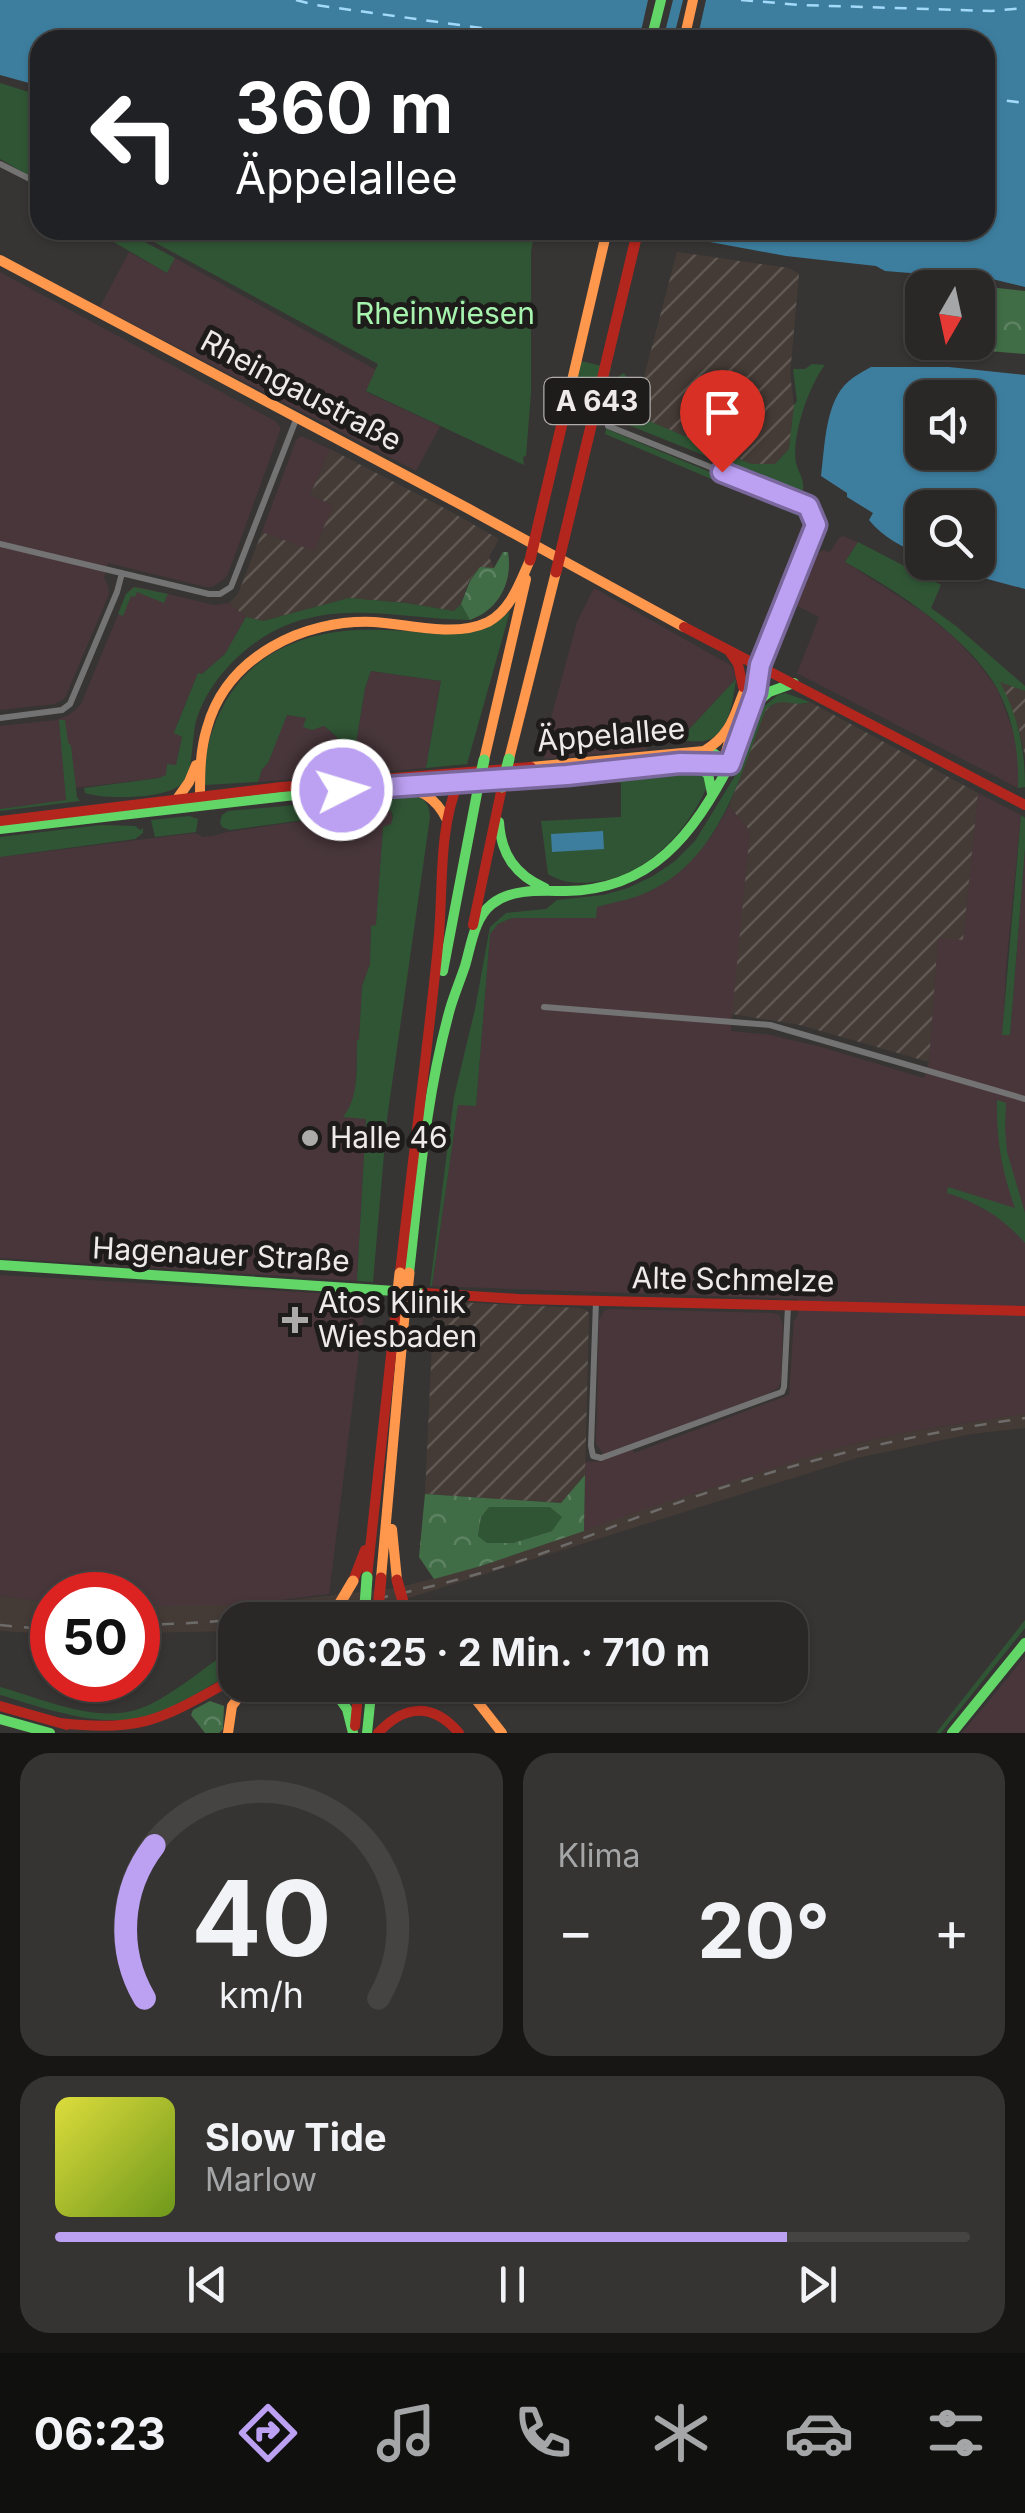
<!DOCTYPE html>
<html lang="de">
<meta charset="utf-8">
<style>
body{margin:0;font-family:Inter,sans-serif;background:#353432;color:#f1f3f6;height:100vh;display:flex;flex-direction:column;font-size:38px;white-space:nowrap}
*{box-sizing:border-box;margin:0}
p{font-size:32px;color:#a5a6a7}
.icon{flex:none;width:55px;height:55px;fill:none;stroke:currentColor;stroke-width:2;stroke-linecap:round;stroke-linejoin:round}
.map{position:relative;height:1733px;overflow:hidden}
.drawer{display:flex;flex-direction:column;gap:20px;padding:20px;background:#171615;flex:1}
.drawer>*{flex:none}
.banner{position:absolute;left:30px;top:30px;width:965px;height:210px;border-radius:30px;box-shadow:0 2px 8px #0004,0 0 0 2px #454443;background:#202124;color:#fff;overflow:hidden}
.needle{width:65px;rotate:189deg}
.controls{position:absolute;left:905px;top:270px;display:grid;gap:20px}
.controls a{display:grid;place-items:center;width:90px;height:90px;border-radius:20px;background:#292826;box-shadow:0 2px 8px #0004,0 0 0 2px #454443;font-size:50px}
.speed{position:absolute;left:30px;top:1572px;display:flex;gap:20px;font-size:50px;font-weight:700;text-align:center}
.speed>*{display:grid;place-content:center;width:130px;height:130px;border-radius:50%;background:#292826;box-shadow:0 2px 8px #0004,0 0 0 2px #454443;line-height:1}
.speed .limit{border:15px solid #d22;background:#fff;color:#111}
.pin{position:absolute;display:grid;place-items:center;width:85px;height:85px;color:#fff;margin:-102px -42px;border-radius:50% 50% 50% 0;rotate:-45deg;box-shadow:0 0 10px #0007}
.pin .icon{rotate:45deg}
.me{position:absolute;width:110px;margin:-55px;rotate:85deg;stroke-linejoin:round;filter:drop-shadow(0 0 8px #0008)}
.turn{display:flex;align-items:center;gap:35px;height:210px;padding:0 40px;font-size:45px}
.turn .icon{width:130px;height:130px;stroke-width:2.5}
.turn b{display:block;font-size:70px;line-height:85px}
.big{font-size:75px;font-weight:700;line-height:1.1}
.drawer .widget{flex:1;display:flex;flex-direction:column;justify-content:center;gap:15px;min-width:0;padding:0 35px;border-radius:30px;background:#353432}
.drawer .dial{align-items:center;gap:0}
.dial svg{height:260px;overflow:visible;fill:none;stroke:#454443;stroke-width:7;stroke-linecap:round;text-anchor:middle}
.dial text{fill:#f1f3f6;stroke:none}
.song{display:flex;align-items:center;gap:30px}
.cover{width:120px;height:120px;border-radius:15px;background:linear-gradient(135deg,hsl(60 70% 55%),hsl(80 70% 35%))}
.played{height:10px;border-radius:5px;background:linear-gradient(90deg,#bca0f2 80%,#454443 80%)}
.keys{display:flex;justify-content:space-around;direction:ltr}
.heat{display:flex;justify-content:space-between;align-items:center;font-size:55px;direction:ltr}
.drawer .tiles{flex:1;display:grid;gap:20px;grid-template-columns:1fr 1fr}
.widget:last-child{grid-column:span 2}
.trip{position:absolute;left:218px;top:1602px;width:590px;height:100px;border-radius:30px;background:#292826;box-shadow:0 2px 8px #0004,0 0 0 2px #454443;font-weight:700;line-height:100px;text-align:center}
.menu{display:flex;height:160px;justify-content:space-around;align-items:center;background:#10100f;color:#a5a6a7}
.menu .icon{width:70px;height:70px}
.menu .selected{color:#bca0f2}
.menu b{font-size:45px;color:#f1f3f6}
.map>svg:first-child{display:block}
.commercial{fill:#48363b}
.industrial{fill:url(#industrial-furrows)}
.built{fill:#453b36}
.green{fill:#305535}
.forest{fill:url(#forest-crowns);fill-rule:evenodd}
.water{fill:#3d7e9f;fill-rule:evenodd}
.pier{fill:#373533}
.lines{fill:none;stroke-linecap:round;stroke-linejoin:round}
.ferry{stroke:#a3dafa;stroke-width:2.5;stroke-dasharray:12 10;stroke-linecap:butt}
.street{stroke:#737373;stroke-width:6}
.fast{stroke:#63d668;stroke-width:10}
.slow{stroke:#ff974d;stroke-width:10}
.jam{stroke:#b3261e;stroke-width:10}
.rail{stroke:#6d6b6a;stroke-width:2.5;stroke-dasharray:12 12;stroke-linecap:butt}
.fast-bridge{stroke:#63d668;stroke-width:11}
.slow-bridge{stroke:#ff974d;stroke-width:11}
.jam-bridge{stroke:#b3261e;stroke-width:11}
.route-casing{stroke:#7a689d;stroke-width:25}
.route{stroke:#bca0f2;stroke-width:18}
.poi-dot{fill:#adaba9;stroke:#1e1c1b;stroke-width:4}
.labels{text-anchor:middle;stroke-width:10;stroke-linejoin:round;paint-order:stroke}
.shield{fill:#1e1c1b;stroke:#afacab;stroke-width:2.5}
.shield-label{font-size:28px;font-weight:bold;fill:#edeae9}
.park-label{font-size:30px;fill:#a7f4af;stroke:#1e1c1b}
.street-label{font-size:30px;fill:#edeae9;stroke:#1e1c1b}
.poi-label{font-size:30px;fill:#edeae9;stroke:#1e1c1b;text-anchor:start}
</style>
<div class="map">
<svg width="1025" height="1733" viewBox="0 0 1025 1733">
<defs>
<pattern id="industrial-furrows" width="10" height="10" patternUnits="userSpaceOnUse" patternTransform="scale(2.5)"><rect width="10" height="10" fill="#453b36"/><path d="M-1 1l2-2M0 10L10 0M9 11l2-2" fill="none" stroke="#605853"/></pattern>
<pattern id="forest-crowns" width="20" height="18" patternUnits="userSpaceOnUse" patternTransform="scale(2.5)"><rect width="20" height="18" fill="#416d46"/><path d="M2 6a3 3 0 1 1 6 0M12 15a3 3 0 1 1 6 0" fill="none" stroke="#5d8261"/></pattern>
</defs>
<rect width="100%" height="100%" fill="#373533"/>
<path class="commercial" d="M129,252L167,273L175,258L376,370L366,392L440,426L416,471L100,307Z
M0,272L275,421L281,428L228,574L223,580L212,587H206L108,563L104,578L108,585L109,594L65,698L55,704L0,710Z
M301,436L330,449L310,495L333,505L314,552L262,532L296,440Z
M843,536L858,542L845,562L926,614L954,637L979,664L998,690L1015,737L1019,757L1018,788L797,673L819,617L793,604L811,556L824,550L830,552L839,538Z
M139,587L214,605L229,603L246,617L225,654L202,674L198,673L175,730V733L182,736L176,766L166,776L159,778L66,789L67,801L0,809V726L56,720L69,715L75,710L81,704L126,595L131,588Z
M594,588L732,666L736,679L678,741L652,743L646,750L544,759L547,733L577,622Z
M371,671L441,681L426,768L351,774L365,688Z
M286,715L307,718L304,727L311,730L324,726L340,739L346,749L347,774L258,782L262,769L268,763Z
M978,793L1021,815L1006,967L1003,1035H1010L1025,848V1414L908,1432L837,1448L584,1531L585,1462L602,1461V1452L596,1444L599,1320L604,1311L609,1309L773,1313L779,1315L783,1324L781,1381L778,1388L769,1393L631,1445L634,1453L789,1395L794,1321L798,1315V1299L432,1286L458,1104L476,1106L490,934L498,924L512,918L596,917V907L651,891L711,837L729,806L750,831L731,1031L771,1035L821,1047L924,1078L929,1062L938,937L963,939Z
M386,809L391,811L393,820L391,825L383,828L376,926H371L370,964L362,986L359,1040L357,1041L355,1094L351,1106L344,1116L366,1118L357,1281L0,1258V857L195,833L203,837L213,836L227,832Z
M0,1275L366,1296L329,1594L244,1605L172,1607L138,1606V1595H52V1603L0,1596Z
M1025,1656V1733H962L1006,1680Z"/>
<path class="industrial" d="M677,252L789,268L799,274L790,374L794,405L789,449L775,464H751L631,414L645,373Z
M330,449L446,509L499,539L489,557L494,568L480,567L469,581L459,608L454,611L406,603L349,598L263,621L246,617L229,603L238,594L262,532L314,551L333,505L310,495Z
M999,681L1025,691V757L1019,729Z
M780,701L804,704L810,702L978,793L963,940L938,938L929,1062L800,1025L732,1014L750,831L729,806L766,709Z
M434,1301L579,1308L586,1310L589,1313L585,1475L561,1503L425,1494Z"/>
<path class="built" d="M1025,1414V1428L971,1434L857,1458L389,1604L315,1620H235V1631L138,1633V1606L244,1605L397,1588L481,1566L651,1507L837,1448L908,1432Z
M0,1596L52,1603V1634L0,1631Z"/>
<path class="green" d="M0,83L32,93L35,88L40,89V182L0,159Z
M93,230H122L175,258L167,273Z
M132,230H535L531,251V393L526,456L523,457L524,465L366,391L378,364Z
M572,359L611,368L600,416L561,407Z
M812,364L825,365C809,385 791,437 796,463C799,475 806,480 802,493H798L631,426C625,423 622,421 623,415L629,414L637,396L632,414L751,464H775L789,449L794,405L797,401L793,369H805Z
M624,373L627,378L621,386L609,430L787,504L793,507L801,517L605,434L619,376Z
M858,542L941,585L931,608L956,626L1025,686V691L1000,682C1018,716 1025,749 1025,787L1018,788C1019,754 1014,721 998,690C970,638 896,590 845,562Z
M134,587L168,594L164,603L137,592L135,597L131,596L123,616L118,614L126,594Z
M349,598L406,603L454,611L461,604L470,620C406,620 344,600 282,627C244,644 208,681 196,721C192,737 193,766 185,780C172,801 102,799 85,793L84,788L159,778L166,775L167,764L176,765L182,737L174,733L175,730L198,673L202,674L225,654L246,617L263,621Z
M510,611L467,764L426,768L441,681L371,671L365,688L351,774H347C346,747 345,743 324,726L312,730L303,727L306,718L287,715L268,763L262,769L258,782L205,785C202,756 213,721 229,696C263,642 324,627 385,630C431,631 472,645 510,611Z
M736,679C733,699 729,738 703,741C695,742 687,740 678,741Z
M785,693L810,702C793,708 783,695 766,709C740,775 720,858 650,891C634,899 614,902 597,907L596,918H512L498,924L490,934L476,1106L458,1105L432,1286H430L454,1097L475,1009L490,927L506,913L546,909L557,900L603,895L628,888L653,876L675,861L695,841L735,776L762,708L778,695Z
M59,720H65L68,742L71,746L77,797L80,801L0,811V809L66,800Z
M687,767L701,771L707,783L706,789C685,834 645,877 594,882C577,884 563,883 548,874L541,821L621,817V783L610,781L609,777L636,772Z
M407,795C422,796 430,802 430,817L387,1119L373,1282L357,1281L366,1119L343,1117C360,1096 356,1066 357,1040H359L362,986L370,964L371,926L376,925L383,827L391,824L393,816L391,811L386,809L230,830L222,827L220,822L222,815L228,811Z
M1021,815L1025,818V848L1010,1035H1002Z
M189,816L198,819L196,832L155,837L151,820Z
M101,825L135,826L140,830L143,828V833L135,839L0,857V837Z
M997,1100L1006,1103L1005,1128L1007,1152L1025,1213V1243C1003,1218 979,1203 947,1193L948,1187L1015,1208C1002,1172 996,1139 997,1100Z
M489,1506L551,1507L563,1517L552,1531L513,1543H487L478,1536L481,1517Z
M1025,1620V1628L941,1733H936Z
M235,1647V1672C211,1683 190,1700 167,1711C111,1733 54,1711 0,1695V1687C47,1700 104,1728 151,1704C179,1690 209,1664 235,1647Z"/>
<path class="forest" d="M960,284L1025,291V354L978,350L979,298L978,288L959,287Z
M503,552H508C513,582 499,610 470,620L461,604L470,581L480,567L494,568Z
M585,1475L584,1531L481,1566L434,1579L419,1557L425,1494L561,1503ZM489,1507H550L562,1517L552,1531L513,1543H487L478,1536L481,1517Z
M210,1701L224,1706L223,1729L219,1733H205L191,1715L193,1710Z"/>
<path class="water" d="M0,0H1025V287L992,279L981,283L974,278L885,271L876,266L786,256L645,230H985V40H40V86L0,75Z
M871,367H949L1025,375V589L965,573L964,565L958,563L978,562V508H922V557C903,546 883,538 869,520L873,513L847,497V493L821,476C825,446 825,401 849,381C856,375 864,371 871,367ZM922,398H978V452H922Z
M603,831L604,849L552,852L551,834Z"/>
<path class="pier" d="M648,0H673L663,40H639Z
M683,0H706L697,40H673Z"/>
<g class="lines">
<path class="ferry" d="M296,0L315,5L568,40
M741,0L801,5L991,11L1025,8
M985,98L1025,103"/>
<path class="street" d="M0,164L40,184
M608,426L808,506L816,525L760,665
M0,544L209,594H220L231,587L297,417
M0,718L62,710L70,704L117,592L122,573
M544,1007L770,1025L1025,1099
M596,1301L591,1446L593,1456L601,1458L782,1392L784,1387L788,1306"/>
<path class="fast" d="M651,40L661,0
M753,706L769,692L794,683
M691,763L708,774L712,793
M499,822C501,854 515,875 545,888
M0,829L365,787L586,773
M443,971L478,788
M0,1265L425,1293
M409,1273C419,1185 426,1095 450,1009C454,995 460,981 465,966C471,946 474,918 492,904C512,888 542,891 566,891C652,890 693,834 730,764L713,753L704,751
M330,1685L347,1709L353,1733
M0,1719L50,1733
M367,1733L372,1685
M952,1733L1025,1643"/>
<path class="slow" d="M684,40L693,0
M0,260L469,509L684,627
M564,415L607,230
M509,759L556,572
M484,760L526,579
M531,767L704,751C743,728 733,696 760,665
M722,767L734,723
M395,785C421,790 435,796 447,820
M200,796C200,773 200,751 207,728C227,656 304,619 374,622C410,624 454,638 488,622C511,610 520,582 530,560
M177,799L189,782L196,765
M392,1529L397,1580
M381,1578L405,1310
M459,1685L477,1701L502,1733
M228,1733L232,1706L248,1685"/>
<path class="jam" d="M684,627L1025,805
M729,651L738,664L743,687
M586,773L680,763L730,764L755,692L760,665
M0,821L281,787L531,767
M473,925L502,787
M400,1273C412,1164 427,1055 438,946C444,890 437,833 459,780L475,772
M425,1293L519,1299L1025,1311
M367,1577L396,1309
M353,1581L365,1550
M0,1706L67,1725
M60,1723C146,1733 164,1717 235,1678
M355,1726L359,1685
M378,1733C405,1704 433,1703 459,1733"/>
<path class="rail" d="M0,1625L52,1630
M138,1625C253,1623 370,1605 481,1573C549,1554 613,1525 680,1502C792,1462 907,1435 1025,1418"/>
<path class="fast-bridge" d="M502,787L509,759
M478,788L484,760
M364,1620L367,1577"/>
<path class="slow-bridge" d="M396,1309L400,1273
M405,1310L409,1273
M330,1620L353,1581"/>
<path class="jam-bridge" d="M530,560L564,415
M556,572L638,230
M397,1580L407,1616
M377,1620L381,1578"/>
</g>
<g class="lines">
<defs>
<path id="route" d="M342,790L567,775L680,763L730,764L756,692L760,665L816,525L808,506L722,472"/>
</defs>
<use href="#route" class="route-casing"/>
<use href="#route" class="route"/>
</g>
<g class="poi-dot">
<circle cx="310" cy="1138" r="10"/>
<path d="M290 1305h10v10h10v10h-10v10h-10v-10h-10v-10h10z"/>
</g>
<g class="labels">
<rect class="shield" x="544.5" y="378" width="105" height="46" rx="8"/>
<g class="shield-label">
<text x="597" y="411">A 643</text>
</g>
<g class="park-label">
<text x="445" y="324">Rheinwiesen</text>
</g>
<g class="street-label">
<text transform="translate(301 391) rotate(28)" y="10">Rheingaustraße</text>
<text transform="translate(611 735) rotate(-5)" y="10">Äppelallee</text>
<text transform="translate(221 1255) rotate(3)" y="10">Hagenauer Straße</text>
<text transform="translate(733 1280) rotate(1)" y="10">Alte Schmelze</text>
</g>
<g class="poi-label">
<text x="330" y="1148">Halle 46</text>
<text x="318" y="1313">Atos Klinik<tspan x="318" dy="34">Wiesbaden</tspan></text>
</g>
</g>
</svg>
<div class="controls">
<a><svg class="needle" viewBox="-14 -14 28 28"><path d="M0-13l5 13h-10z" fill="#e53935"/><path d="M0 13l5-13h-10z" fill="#a5a6a7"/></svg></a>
<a><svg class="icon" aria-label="sound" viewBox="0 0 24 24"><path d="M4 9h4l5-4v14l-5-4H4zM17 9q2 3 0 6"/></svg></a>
<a><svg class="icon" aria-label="search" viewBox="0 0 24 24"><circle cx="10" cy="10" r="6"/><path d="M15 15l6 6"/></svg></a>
</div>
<div class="speed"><div class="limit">50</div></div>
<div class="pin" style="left:722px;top:472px;background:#d93025"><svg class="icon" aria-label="arrive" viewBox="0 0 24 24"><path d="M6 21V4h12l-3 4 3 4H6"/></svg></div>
<svg class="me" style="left:342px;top:790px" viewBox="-20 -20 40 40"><circle r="17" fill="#bca0f2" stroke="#fff" stroke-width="3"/><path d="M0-11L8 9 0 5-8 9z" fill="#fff"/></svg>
<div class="trip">06:25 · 2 Min. · 710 m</div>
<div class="banner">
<div class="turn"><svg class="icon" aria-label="left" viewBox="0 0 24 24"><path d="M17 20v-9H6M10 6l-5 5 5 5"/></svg><div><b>360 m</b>Äppelallee</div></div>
</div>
</div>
<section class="drawer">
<div class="tiles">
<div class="widget dial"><svg viewBox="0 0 100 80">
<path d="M14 69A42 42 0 1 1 86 69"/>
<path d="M14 69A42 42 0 0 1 17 22" stroke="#bca0f2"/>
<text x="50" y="56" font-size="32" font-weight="700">40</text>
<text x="50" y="72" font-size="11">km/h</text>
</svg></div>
<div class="widget"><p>Klima</p>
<div class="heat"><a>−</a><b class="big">20°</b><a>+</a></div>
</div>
<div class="widget">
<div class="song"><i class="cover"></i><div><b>Slow Tide</b><p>Marlow</p></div></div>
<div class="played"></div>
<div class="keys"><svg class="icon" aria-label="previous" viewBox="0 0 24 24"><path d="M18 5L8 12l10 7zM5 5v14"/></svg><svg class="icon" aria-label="pause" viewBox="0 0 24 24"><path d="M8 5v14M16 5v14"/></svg><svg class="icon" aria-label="next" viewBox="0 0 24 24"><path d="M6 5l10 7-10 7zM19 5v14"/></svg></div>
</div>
</div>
</section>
<nav class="menu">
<b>06:23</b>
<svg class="icon selected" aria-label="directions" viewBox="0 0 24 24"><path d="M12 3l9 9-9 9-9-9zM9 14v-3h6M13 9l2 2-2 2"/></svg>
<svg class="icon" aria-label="music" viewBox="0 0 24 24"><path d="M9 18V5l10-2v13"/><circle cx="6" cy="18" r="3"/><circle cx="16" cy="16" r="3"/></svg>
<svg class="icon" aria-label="phone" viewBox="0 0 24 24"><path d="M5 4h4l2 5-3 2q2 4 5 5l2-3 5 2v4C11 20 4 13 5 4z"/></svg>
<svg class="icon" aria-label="climate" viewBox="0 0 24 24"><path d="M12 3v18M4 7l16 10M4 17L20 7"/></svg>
<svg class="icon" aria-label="car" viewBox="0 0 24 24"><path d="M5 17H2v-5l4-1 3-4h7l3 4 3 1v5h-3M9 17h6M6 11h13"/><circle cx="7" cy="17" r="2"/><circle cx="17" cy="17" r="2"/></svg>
<svg class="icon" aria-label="filters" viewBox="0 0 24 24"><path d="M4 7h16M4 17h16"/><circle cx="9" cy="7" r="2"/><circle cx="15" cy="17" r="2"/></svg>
</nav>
